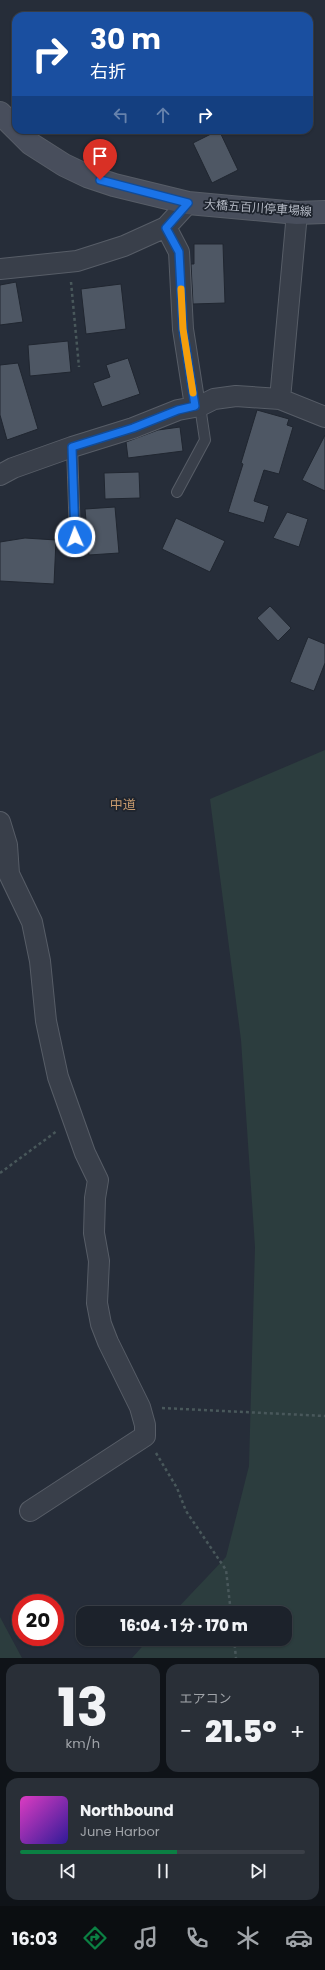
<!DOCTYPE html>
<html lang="ja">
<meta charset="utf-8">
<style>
body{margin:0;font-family:Poppins,"Noto Sans JP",sans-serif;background:#292f37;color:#f1f3f6;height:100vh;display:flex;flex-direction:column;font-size:15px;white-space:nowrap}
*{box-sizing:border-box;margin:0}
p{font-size:13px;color:#a0a4a9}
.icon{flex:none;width:22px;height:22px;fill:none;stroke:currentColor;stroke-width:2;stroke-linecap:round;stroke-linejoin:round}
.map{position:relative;height:1658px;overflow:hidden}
.drawer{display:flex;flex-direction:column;gap:6px;padding:6px;background:#0f1318;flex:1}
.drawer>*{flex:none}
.banner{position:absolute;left:12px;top:12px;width:301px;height:122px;border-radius:12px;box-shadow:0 1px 3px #0004,0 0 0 1px #3a3f47;background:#1a4fa0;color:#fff;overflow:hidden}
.speed{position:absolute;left:12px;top:1594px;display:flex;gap:8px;font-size:20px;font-weight:700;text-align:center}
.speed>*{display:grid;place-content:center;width:52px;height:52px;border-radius:50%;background:#1c222b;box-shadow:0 1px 3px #0004,0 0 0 1px #3a3f47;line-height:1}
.speed .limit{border:6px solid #d22;background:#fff;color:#111}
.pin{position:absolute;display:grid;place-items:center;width:34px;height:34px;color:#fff;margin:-41px -17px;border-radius:50% 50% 50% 0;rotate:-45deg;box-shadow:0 0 4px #0007}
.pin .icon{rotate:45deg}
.me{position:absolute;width:44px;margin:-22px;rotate:358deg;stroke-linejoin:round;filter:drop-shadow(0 0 3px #0008)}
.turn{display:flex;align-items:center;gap:14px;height:84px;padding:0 12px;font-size:18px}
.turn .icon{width:52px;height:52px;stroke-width:2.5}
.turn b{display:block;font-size:28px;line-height:34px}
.lanes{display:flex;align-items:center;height:38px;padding:0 12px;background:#0003;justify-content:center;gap:20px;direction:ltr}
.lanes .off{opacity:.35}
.big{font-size:30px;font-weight:800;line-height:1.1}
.drawer .tile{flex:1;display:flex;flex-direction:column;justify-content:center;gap:6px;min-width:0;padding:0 14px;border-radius:12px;background:#292f37}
.drawer .dial{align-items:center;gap:0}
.dial b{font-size:52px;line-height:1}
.song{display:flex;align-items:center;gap:12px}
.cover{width:48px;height:48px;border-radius:6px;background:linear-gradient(135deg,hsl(310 70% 55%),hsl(250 70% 35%))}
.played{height:4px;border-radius:2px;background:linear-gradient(90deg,#0b8043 55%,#3a3f47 55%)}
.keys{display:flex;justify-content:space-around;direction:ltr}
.heat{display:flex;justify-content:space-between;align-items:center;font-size:22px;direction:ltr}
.drawer .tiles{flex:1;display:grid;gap:6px;grid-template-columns:1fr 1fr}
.tile:last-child{grid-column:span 2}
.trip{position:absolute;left:76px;top:1606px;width:216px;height:40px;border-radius:12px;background:#1c222b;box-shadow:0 1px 3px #0004,0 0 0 1px #3a3f47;font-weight:800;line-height:40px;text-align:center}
.tab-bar{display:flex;height:64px;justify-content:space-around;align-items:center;background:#0b0e11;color:#a0a4a9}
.tab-bar .icon{width:28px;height:28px}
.tab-bar .current{color:#0b8043}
.tab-bar b{font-size:18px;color:#f1f3f6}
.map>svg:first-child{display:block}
.green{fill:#2c3d3e}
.building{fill:#4e5764;stroke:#202630}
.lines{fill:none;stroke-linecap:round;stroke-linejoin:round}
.lane-casing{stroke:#575d67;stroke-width:12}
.street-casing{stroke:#575d67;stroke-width:22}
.secondary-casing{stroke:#575d67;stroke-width:24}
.path{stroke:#49585b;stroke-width:2.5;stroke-dasharray:3 3;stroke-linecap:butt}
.lane{stroke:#393f4a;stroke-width:10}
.street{stroke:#393f4a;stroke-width:20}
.secondary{stroke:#484e5c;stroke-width:22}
.route-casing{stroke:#114b97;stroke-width:10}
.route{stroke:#1a73e8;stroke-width:7}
.slow{stroke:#f59e0b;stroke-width:7}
.labels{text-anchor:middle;stroke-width:3.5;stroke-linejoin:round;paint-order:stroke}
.street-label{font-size:12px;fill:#b5bac5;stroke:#1e242e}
.neighbourhood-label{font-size:13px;fill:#c69a6e;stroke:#1e242e}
</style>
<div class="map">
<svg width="325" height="1658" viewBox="0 0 325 1658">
<rect width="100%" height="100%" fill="#262d39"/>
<path class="green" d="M325,750V1658H132L149,1639H285V1613H173L226,1557L249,1466L255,1247L241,1040L210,799Z
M0,1617L22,1658H0Z"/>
<path class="building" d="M219,130L238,170L212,183L193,143Z
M194,244H223L225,303L193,304L191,264H194Z
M16,282L23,322L0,325V285Z
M121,284L126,329L86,334L81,289Z
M68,341L71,372L30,376L28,345Z
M128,358L140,394L102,407L93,383L110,377L106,365Z
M18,363L38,429L7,440L0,415V365Z
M257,410L289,419L287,425L293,427L279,474L264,470L254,501L269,506L264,523L228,512L243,464L241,463Z
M180,427L183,451L128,458L126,442L158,430Z
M325,435V491L302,480Z
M139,472L140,498L105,499L104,473Z
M115,507L119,553L89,555L85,509Z
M287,512L308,519L299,547L273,538Z
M176,518L225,541L210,572L162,549Z
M25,538L56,540L54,584L0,581V542Z
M270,606L291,628L278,641L257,618Z
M308,637L325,644V663L314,691L290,682Z"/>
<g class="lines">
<defs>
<path id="lane" d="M72,447L75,537
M177,492L205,440L200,406"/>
<path id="street" d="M166,227L179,252L183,329L195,406
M0,269L77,261L124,246L166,227L188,203
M280,399L297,213
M0,475L13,468L72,447L133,428L178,410L200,406L214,399L236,396L280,399L325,417
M0,822L7,845L9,874L32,922L40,961L46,1021L58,1077L85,1153L98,1180L95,1198L94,1233L99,1261L97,1303L101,1324L108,1342L140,1407L145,1425V1436L30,1511"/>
<path id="secondary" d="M0,113L16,129
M17,130L31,144L64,165L87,176L114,185L188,203L297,213L325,212"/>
</defs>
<use href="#lane" class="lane-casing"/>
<use href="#street" class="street-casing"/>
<use href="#secondary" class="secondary-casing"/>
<path class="path" d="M71,282L79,367
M0,1173L57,1131
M162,1408L325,1416
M156,1453L177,1488L186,1511L226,1570L231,1613
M234,1639L236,1658"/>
<use href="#lane" class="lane"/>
<use href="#street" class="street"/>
<use href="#secondary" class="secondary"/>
</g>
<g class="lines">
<defs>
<path id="route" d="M75,537L72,447L133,428L178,410L195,406L183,329L179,252L166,228L188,203L100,180"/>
</defs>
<use href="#route" class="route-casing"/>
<use href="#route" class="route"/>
<path class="slow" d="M181,289L183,329L193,393"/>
</g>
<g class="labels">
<g class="street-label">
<text transform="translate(258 208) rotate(4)" y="4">大橋五百川停車場線</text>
</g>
<g class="neighbourhood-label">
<text x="123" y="809">中道</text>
</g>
</g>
</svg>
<div class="speed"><div class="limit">20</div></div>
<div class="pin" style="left:100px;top:180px;background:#d93025"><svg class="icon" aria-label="arrive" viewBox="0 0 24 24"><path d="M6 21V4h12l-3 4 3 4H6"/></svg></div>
<svg class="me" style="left:75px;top:537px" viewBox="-20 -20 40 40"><circle r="17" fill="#1a73e8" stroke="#fff" stroke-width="3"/><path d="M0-11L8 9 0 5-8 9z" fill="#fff"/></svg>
<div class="trip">16:04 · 1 分 · 170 m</div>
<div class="banner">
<div class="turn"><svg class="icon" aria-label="right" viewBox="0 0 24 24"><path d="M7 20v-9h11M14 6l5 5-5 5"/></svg><div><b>30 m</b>右折</div></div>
<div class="lanes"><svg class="icon off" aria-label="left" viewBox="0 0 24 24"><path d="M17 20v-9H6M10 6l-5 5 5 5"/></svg><svg class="icon off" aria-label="ahead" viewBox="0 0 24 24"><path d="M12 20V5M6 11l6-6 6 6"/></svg><svg class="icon" aria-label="right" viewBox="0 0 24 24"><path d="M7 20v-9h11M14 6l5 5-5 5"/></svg></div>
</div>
</div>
<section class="drawer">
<div class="tiles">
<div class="tile dial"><b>13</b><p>km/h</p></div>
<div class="tile"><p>エアコン</p>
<div class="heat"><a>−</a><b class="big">21.5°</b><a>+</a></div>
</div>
<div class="tile">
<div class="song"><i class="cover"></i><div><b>Northbound</b><p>June Harbor</p></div></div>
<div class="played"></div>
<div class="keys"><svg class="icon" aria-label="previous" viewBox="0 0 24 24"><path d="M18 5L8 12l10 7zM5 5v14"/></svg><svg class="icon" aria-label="pause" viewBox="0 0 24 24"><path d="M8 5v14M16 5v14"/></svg><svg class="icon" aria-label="next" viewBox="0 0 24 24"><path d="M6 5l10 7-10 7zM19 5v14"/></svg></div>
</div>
</div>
</section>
<nav class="tab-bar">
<b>16:03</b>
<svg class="icon current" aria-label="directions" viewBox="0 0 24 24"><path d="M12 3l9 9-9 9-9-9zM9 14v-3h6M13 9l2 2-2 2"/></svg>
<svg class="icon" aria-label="music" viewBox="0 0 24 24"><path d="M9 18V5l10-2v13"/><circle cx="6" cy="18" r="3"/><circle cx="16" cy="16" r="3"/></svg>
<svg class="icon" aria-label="phone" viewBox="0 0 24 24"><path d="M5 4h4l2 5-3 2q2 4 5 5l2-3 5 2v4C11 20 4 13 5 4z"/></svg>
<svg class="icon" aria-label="climate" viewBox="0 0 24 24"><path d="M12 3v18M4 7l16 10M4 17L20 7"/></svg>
<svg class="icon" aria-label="car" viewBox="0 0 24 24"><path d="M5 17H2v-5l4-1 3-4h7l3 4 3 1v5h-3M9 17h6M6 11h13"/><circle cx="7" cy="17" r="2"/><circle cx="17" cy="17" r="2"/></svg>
</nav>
